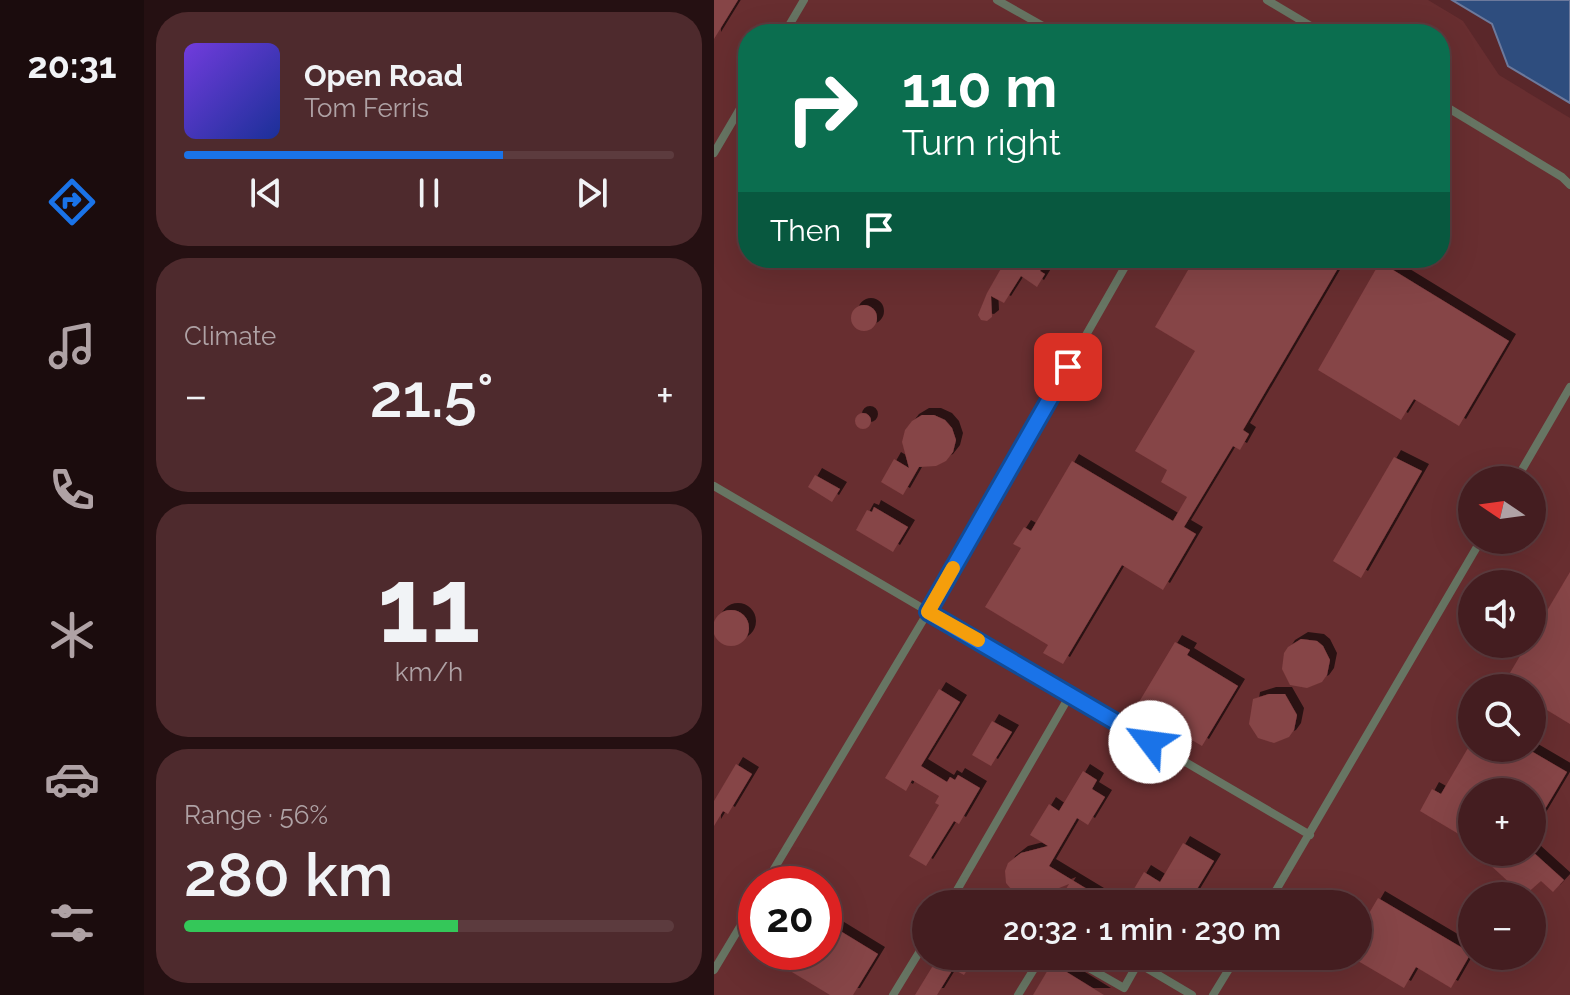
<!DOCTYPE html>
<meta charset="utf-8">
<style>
body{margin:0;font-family:Raleway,sans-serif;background:#4e2a2d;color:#f1f3f6;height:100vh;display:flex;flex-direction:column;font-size:30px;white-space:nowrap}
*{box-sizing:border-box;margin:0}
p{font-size:26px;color:#afa2a5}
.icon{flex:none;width:44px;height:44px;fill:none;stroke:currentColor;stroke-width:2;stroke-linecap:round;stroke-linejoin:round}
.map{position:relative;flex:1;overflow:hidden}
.details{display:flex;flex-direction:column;gap:12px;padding:12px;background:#251012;width:570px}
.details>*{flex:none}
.banner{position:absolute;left:24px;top:24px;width:712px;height:244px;border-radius:32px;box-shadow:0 8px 32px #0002,0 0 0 2px #5c3b3e;background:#0b6e4f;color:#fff;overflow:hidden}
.needle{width:52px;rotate:283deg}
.tools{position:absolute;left:744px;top:466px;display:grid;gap:16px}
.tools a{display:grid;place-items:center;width:88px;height:88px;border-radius:50%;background:#441d20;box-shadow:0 8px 32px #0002,0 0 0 2px #5c3b3e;font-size:40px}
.speed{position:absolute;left:24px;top:866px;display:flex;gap:16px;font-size:40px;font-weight:700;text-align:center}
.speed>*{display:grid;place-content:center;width:104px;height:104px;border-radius:50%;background:#441d20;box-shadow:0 8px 32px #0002,0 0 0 2px #5c3b3e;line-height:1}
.speed .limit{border:12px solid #d22;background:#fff;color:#111}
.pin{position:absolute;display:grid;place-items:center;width:68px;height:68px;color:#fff;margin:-34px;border-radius:16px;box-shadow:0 4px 12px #0006}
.me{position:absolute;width:88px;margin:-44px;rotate:300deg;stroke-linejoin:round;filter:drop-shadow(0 0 6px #0008)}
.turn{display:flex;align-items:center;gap:28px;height:168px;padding:0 32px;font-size:36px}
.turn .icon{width:104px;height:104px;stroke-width:2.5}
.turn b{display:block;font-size:56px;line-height:68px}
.then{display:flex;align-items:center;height:76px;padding:0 32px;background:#0003;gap:16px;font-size:30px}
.big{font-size:60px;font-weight:600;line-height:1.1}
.details .widget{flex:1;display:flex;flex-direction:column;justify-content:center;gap:12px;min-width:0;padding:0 28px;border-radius:32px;background:#4e2a2d}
.details .dial{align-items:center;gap:0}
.dial b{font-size:104px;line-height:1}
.song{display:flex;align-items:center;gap:24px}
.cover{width:96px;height:96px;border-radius:12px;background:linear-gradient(135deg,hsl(260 70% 55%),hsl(230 70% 35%))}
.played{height:8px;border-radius:4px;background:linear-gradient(90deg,#1a73e8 65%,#5c3b3e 65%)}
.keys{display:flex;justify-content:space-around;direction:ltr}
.heat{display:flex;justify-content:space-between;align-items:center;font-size:44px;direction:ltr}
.charge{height:12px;border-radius:6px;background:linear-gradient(90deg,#34c759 56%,#5c3b3e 0)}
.trip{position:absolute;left:198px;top:890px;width:460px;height:80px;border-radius:40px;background:#441d20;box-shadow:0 8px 32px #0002,0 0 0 2px #5c3b3e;font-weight:600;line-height:80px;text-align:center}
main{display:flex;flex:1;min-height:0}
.menu{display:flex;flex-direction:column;width:144px;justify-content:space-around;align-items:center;background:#1b0c0d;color:#afa2a5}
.menu .icon{width:56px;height:56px}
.menu .current{color:#1a73e8}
.menu b{font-size:36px;color:#f1f3f6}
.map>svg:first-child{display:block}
.built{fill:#682e30;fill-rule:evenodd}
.water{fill:#2e4d7e;stroke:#6c799c;stroke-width:2}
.building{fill:#864446;filter:url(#shadow)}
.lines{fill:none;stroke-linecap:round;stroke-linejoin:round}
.service{stroke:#677563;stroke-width:8}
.route-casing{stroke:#114b97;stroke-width:20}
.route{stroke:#1a73e8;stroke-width:14}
.slow{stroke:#f59e0b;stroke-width:14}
</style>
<main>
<nav class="menu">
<b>20:31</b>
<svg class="icon current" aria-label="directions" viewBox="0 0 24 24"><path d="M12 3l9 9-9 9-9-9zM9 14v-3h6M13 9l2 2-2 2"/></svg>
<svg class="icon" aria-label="music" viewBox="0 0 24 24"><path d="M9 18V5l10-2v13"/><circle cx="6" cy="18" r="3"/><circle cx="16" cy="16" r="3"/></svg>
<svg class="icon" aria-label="phone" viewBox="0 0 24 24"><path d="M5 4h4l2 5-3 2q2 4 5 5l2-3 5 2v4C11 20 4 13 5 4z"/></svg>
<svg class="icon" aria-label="climate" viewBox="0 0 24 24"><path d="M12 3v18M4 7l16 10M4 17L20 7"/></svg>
<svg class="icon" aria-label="car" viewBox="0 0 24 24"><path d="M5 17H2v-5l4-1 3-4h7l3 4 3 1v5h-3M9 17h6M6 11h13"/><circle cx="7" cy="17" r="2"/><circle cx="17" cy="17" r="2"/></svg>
<svg class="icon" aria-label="filters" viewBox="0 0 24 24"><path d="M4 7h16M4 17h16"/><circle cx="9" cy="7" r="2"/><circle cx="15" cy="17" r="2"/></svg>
</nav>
<section class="details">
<div class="widget">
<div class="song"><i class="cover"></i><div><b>Open Road</b><p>Tom Ferris</p></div></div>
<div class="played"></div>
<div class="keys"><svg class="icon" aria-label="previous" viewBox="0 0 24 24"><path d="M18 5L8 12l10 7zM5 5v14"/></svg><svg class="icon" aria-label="pause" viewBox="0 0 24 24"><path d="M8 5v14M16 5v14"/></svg><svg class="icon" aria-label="next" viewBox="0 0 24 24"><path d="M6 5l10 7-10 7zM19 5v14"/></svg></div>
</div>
<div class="widget"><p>Climate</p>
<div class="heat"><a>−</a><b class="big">21.5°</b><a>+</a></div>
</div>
<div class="widget dial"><b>11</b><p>km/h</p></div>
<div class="widget"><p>Range · 56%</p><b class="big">280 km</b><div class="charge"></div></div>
</section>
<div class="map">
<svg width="856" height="995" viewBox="0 0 856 995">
<defs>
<filter id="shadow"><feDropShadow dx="7" dy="-7" stdDeviation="0" flood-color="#0009"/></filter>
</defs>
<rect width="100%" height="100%" fill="#5a272a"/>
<path class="built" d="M0,0H714L749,21L785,75L856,118V995H0ZM34,34H726V258H34ZM758,480H818V540H758ZM758,584H818V644H758ZM758,688H818V748H758ZM758,792H818V852H758ZM42,884H110V952H42ZM758,896H818V956H758ZM212,904H644V956H212Z"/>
<path class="water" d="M738,0H856V103L794,66L778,24Z"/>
<path class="building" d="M0,0H24L0,39Z
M293,258H334L326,271L331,274L323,287L307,276L290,303L277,296L278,317L273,321L267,320L264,315L273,293Z
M481,258H630L529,430L535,434L526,450L519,446L470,527L482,534L449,590L408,565L349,664L329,653L334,645L271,607L307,548L299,544L310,527L317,531L358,461L459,521L473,497L447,482L453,470L421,451L481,351L441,327Z
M666,262L795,341L745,426L700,399L687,420L604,370Z
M137 318a13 13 0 1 1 26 0a13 13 0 1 1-26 0Z
M141 421a8 8 0 1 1 16 0a8 8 0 1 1-16 0Z
M208,415H220L231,420L238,428L242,440L239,452L232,461L222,466L205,467L189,495L167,482L180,459L195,468L188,442L191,430L198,421Z
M680,457L708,471L647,578L619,561Z
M101,475L126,489L118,502L94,487Z
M160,507L194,527L179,552L142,530L153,510L158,512Z
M856,572V724L818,701V688H787L813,644H818V636Z
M-1 628a18 18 0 1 1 36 0a18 18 0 1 1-36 0Z
M587,639L603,641L609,646L616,660L613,675L608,682L593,688L576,685L568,669L570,653L574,647Z
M461,642L476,650L473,655L524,686L488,746L422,707Z
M225,689L246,702L207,766L233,782L236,777L241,780L244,775L266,788L245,824L240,821L212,866L195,856L225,805L221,803L225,796L198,780L192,791L171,778Z
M555,694H571L583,715L580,730L575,737L560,743L544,738L535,724L539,699Z
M278,721L298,732L277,766L258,755Z
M754,748H812L853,772L818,831V792H758V842L706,811L718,789L727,794Z
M22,764L38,774L14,814L9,811L0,826V801Z
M369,771L383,780L378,789L391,797L374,825L363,818L335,866L383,895L377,904H343L355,884L318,899L302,895L292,883L291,871L294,863L307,853L334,846L316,835L335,804L345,811Z
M469,843L500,861L474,904H411L430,872L446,882Z
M762,852H819L850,880L839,892L827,881L810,896Z
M664,898L757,953L737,988L702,967L690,988L644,961V932Z
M110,921L164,954L139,995H116L58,960L63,952H110Z
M218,956H262L250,975L239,969L223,995H201L223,959Z
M338,963L390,995H319Z"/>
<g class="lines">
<path class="service" d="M283,0L343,34
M553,0L610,34
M70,34L90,0
M726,103L848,177L856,185
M0,153L34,95
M802,480L856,387
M0,486L596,835
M51,884L214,612L416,258
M235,904L356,695
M554,904L767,540
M354,956L410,988L424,963L478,995
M0,970L42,900
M179,995L212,941
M304,995L328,956
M499,995L523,956"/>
</g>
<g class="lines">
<defs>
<path id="route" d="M354,367L214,612L436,742"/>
</defs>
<use href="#route" class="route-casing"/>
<use href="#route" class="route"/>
<path class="slow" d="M239,568L214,612L264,640"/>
</g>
</svg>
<div class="tools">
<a><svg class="needle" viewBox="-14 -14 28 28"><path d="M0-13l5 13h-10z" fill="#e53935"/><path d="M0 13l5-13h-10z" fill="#afa2a5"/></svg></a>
<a><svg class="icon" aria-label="sound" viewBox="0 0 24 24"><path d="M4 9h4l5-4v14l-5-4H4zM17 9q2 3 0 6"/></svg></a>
<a><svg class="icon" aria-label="search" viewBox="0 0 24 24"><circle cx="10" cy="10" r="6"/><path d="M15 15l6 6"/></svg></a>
<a>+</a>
<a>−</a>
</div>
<div class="speed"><div class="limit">20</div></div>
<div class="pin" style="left:354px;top:367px;background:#d93025"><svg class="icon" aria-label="arrive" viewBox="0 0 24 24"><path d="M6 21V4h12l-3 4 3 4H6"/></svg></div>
<svg class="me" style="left:436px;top:742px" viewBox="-20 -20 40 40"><circle r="19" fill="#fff"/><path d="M0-13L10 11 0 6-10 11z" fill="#1a73e8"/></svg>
<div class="trip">20:32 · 1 min · 230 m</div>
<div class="banner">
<div class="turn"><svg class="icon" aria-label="right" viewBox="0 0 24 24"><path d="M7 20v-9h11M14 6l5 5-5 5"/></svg><div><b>110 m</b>Turn right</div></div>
<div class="then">Then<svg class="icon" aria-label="arrive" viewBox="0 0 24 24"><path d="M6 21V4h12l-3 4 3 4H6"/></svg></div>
</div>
</div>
</main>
